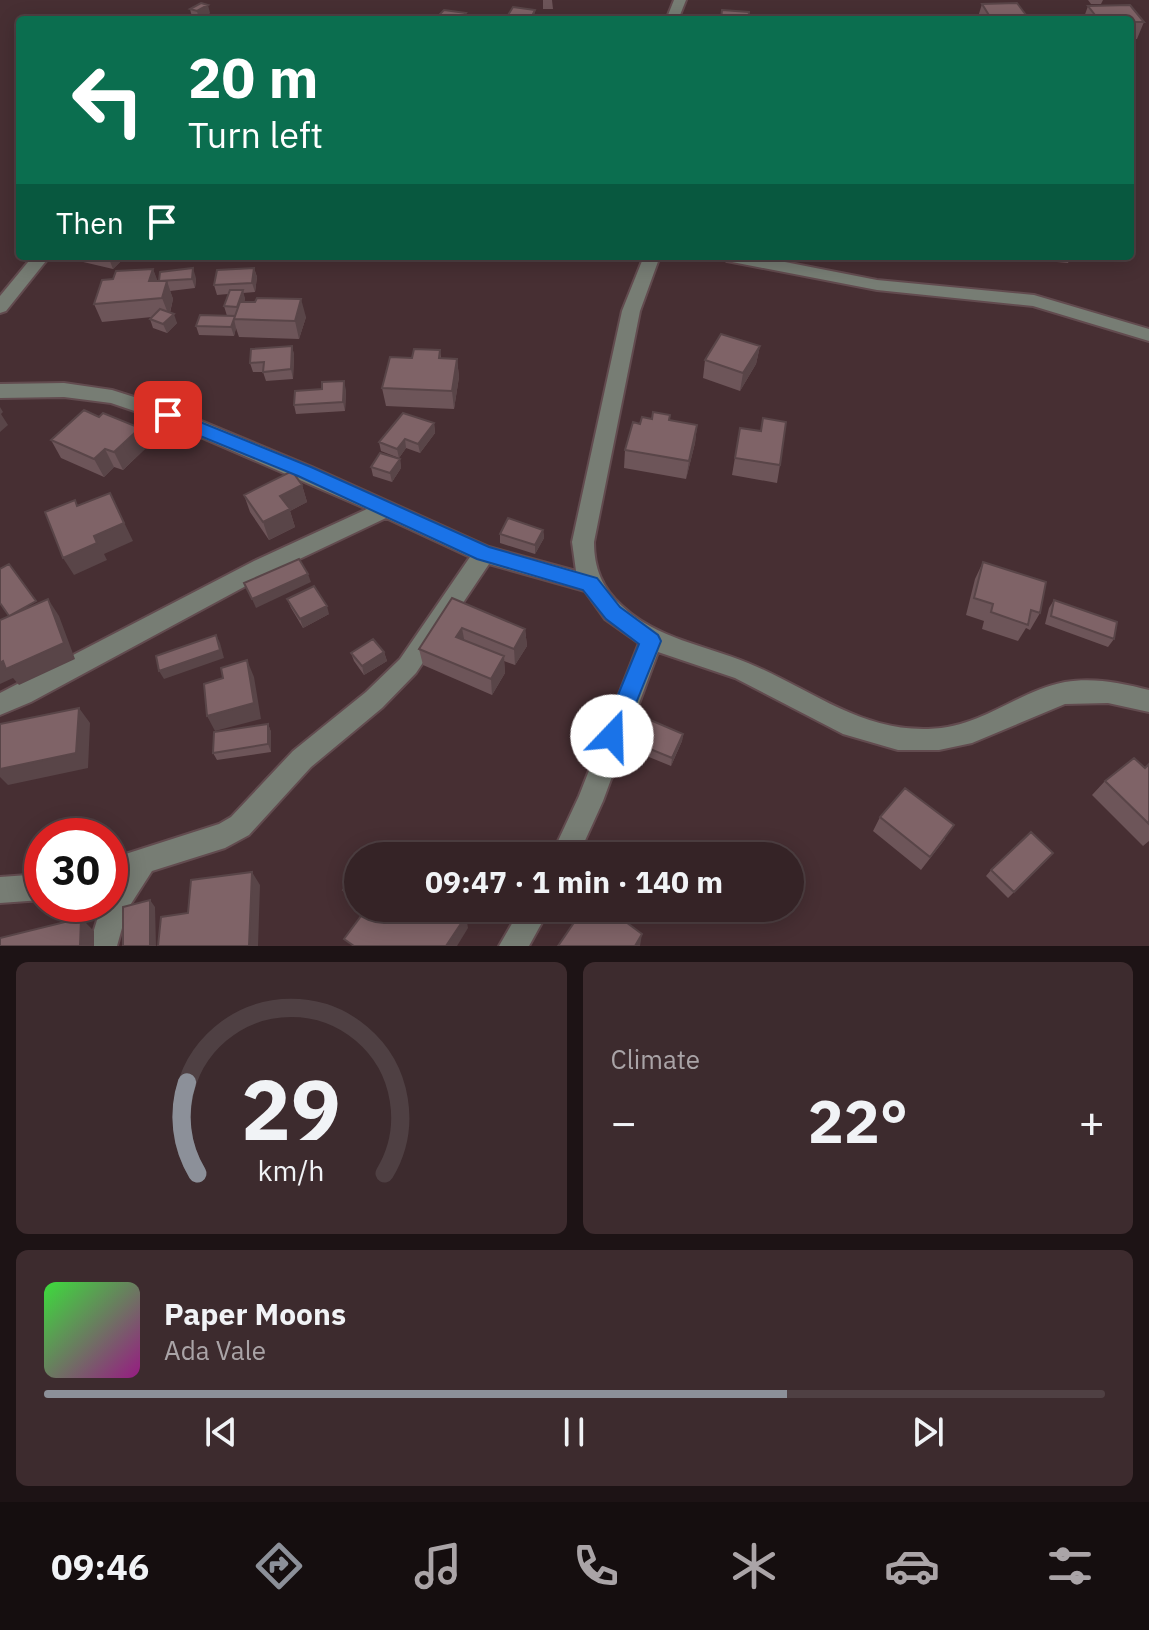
<!DOCTYPE html>
<meta charset="utf-8">
<style>
body{margin:0;font-family:"IBM Plex Sans",sans-serif;background:#3d2b2e;color:#f1f3f6;height:100vh;display:flex;flex-direction:column;font-size:30px;white-space:nowrap}
*{box-sizing:border-box;margin:0}
p{font-size:26px;color:#aaa4a7}
.icon{flex:none;width:44px;height:44px;fill:none;stroke:currentColor;stroke-width:2;stroke-linecap:round;stroke-linejoin:round}
.map{position:relative;height:946px;overflow:hidden}
.side{display:flex;flex-direction:column;gap:16px;padding:16px;background:#1d1315;flex:1}
.side>*{flex:none}
.banner{position:absolute;left:16px;top:16px;width:1118px;height:244px;border-radius:8px;box-shadow:0 4px 20px #0003,0 0 0 2px #4f4043;background:#0b6e4f;color:#fff;overflow:hidden}
.speed{position:absolute;left:24px;top:818px;display:flex;gap:16px;font-size:40px;font-weight:700;text-align:center}
.speed>*{display:grid;place-content:center;width:104px;height:104px;border-radius:50%;background:#352326;box-shadow:0 4px 20px #0003,0 0 0 2px #4f4043;line-height:1}
.speed .limit{border:12px solid #d22;background:#fff;color:#111}
.pin{position:absolute;display:grid;place-items:center;width:68px;height:68px;color:#fff;margin:-34px;border-radius:16px;box-shadow:0 4px 12px #0006}
.me{position:absolute;width:88px;margin:-44px;rotate:21deg;stroke-linejoin:round;filter:drop-shadow(0 0 6px #0008)}
.turn{display:flex;align-items:center;gap:28px;height:168px;padding:0 40px;font-size:36px}
.turn .icon{width:104px;height:104px;stroke-width:2.5}
.turn b{display:block;font-size:56px;line-height:68px}
.then{display:flex;align-items:center;height:76px;padding:0 40px;background:#0003;gap:16px;font-size:30px}
.big{font-size:60px;font-weight:700;line-height:1.1}
.side .card{flex:1;display:flex;flex-direction:column;justify-content:center;gap:12px;min-width:0;padding:0 28px;border-radius:12px;background:#3d2b2e}
.side .dial{align-items:center;gap:0}
.dial svg{height:208px;overflow:visible;fill:none;stroke:#4f4043;stroke-width:7;stroke-linecap:round;text-anchor:middle}
.dial text{fill:#f1f3f6;stroke:none}
.song{display:flex;align-items:center;gap:24px}
.cover{width:96px;height:96px;border-radius:12px;background:linear-gradient(135deg,hsl(120 70% 55%),hsl(310 70% 35%))}
.played{height:8px;border-radius:4px;background:linear-gradient(90deg,#8c9099 70%,#4f4043 70%)}
.keys{display:flex;justify-content:space-around;direction:ltr}
.heat{display:flex;justify-content:space-between;align-items:center;font-size:44px;direction:ltr}
.side .tiles{flex:1;display:grid;gap:16px;grid-template-columns:1fr 1fr}
.card:last-child{grid-column:span 2}
.trip{position:absolute;left:344px;top:842px;width:460px;height:80px;border-radius:40px;background:#352326;box-shadow:0 4px 20px #0003,0 0 0 2px #4f4043;font-weight:700;line-height:80px;text-align:center}
.menu{display:flex;height:128px;justify-content:space-around;align-items:center;background:#150e0f;color:#aaa4a7}
.menu .icon{width:56px;height:56px}
.menu .current{color:#8c9099}
.menu b{font-size:36px;color:#f1f3f6}
.map>svg:first-child{display:block}
.lines{fill:none;stroke-linecap:round;stroke-linejoin:round}
.minor-casing{stroke:#624b4f;stroke-width:4}
.minor{fill:#777d74;fill-rule:evenodd}
.wall{fill:#6d5559}
.shaded-wall{fill:#594548}
.building{fill:#7f6367;stroke:#594548;stroke-width:2}
.route{fill:#1a73e8;stroke:#114b97;stroke-width:2}
</style>
<div class="map">
<svg width="1149" height="946" viewBox="0 0 1149 946">
<rect width="100%" height="100%" fill="#472f33"/>
<g class="lines">
<defs>
<path id="minor" d="M674,0H686L678,20H666Z
M33,256H50L6,311L0,313V296Z
M644,256H660L640,311L594,542C594,568 602,588 622,606C657,639 705,645 748,663C809,688 859,731 928,729C984,727 1015,692 1065,682C1093,677 1122,683 1149,690V712L1108,703L1065,704L972,743L939,750H898L843,734L735,678L658,652L603,801L578,856H551L579,796L639,643L605,619L585,591L489,564L416,673L382,708L311,767L249,835L225,848L152,871L127,910L117,946H89L102,904H110V859L219,824L231,817L293,751L366,692L400,659L470,557L386,518L270,573L31,702L0,715V693L254,561L367,509L161,420L111,403L64,397L0,398V384L64,383L112,390L175,410L312,467L489,547L576,571L572,542L622,311Z
M719,256H754L877,280L1034,295L1149,329V341L1033,306L877,290L727,261Z
M42,874V900L0,903V877Z
M521,908H550L529,946H499Z"/>
</defs>
<use href="#minor" class="minor-casing"/>
<use href="#minor" class="minor"/>
</g>
<path class="wall" d="M543,0H552L553,9H543Z
M1088,0H1103L1101,4H1091Z
M982,4L1029,19L1028,20H977Z
M1088,6L1144,22L1137,39H1130V20H1083Z
M190,9L210,13L199,20L192,17Z
M438,16L466,20H438Z
M76,256H126L113,269L79,261Z
M1022,256H1071L1068,263L1023,259Z
M254,268L257,277L255,292L243,293L245,299L244,302L306,317L299,339L239,337L236,328L234,336L199,335L196,326L227,316L224,306L228,294L217,295L214,285Z
M153,269L157,281L196,278L195,288L170,291L173,299L170,313L177,323L167,333L153,328L150,319L152,317L102,322L94,304L113,279Z
M292,346L294,355L293,379L266,381L263,372H253L250,363Z
M760,346L756,364L740,391L703,378L705,360Z
M440,350L441,358L457,359L459,377L454,409L386,406L382,388L412,358Z
M322,389L346,390L345,411L296,414L294,405Z
M99,417L140,428L148,446L123,470L114,467L104,477L61,458L51,440Z
M763,418L780,465L777,483L732,475L740,428L761,431Z
M652,419L670,420L697,425L695,443L686,479L624,468L625,450L640,424Z
M434,423L435,433L420,453L406,448L399,458L381,451L379,442Z
M400,459L401,468L392,482L373,476L371,467Z
M302,485L307,502L290,511L295,527L269,540L250,512L244,495Z
M543,530L544,538L535,554L500,543V534Z
M983,562L1040,613L1030,630L1026,628L1018,641L982,629L984,621L966,615L975,579Z
M452,598L525,629L527,646L515,665L504,661L505,673L492,695L423,665L419,649Z
M287,599L329,614L303,628L291,608Z
M1054,600L1114,639L1108,647L1045,624L1049,608Z
M384,652L387,661L364,675L354,661L351,653Z
M268,724L271,732V752L217,760L213,753Z
M683,734L682,741L671,766L622,746L623,738Z
M1149,764V841L1143,846L1092,795L1105,781L1145,768Z
M880,817L945,839L921,870L873,831Z
M1047,860L1008,898L986,876L991,870Z
M358,871V905L346,897L343,890Z"/>
<path class="shaded-wall" d="M208,5L210,13L199,20L197,11Z
M535,10L534,20H530Z
M108,256H126L113,269Z
M193,268L196,278L195,288L192,279Z
M254,268L257,277L255,292L252,283Z
M153,269L160,287L156,299L149,281Z
M167,281L173,299L169,316L162,298Z
M243,290L245,299L239,316L237,307Z
M301,299L306,317L299,339L295,321Z
M174,314L177,323L167,333L163,324Z
M234,319L236,328L234,336L231,327Z
M292,346L294,355L293,379L291,369Z
M760,346L756,364L740,391L743,373Z
M457,359L459,377L454,409L452,391Z
M344,381L346,390L345,411L343,402Z
M0,407L3,412L1,414L8,425L0,432Z
M434,423L435,433L420,453L418,444Z
M697,425L695,443L686,479L689,461Z
M140,428L148,446L123,470L114,452Z
M405,439L406,448L399,458L397,449Z
M105,449L114,467L104,477L94,459Z
M400,459L401,468L392,482L390,473Z
M302,485L307,502L290,511L295,527L269,540L263,522L280,496Z
M110,493L133,541L104,554L107,560L74,575L63,558Z
M543,530L544,538L535,554V545Z
M308,574L311,582L256,608L252,599Z
M48,599L59,616L75,659L19,685L13,678L0,684V663Z
M327,606L329,614L303,628L300,619Z
M462,628L465,644L456,637Z
M525,629L527,646L515,665L514,649Z
M216,635L220,643L224,658L164,679L159,671Z
M384,652L387,661L364,675L362,666Z
M504,656L505,673L492,695L491,679Z
M247,660L254,677L261,719L215,731L207,716Z
M79,708L90,723L88,768L8,785L0,777V769Z
M268,724L271,732V752L268,744Z
M683,734L682,741L671,766L672,758Z
M252,872L260,885L258,946H249Z
M150,900L155,907L156,946H150Z
M466,916L468,928L457,946H446Z
M81,918L94,931V946H80Z
M642,934L640,946H635Z"/>
<path class="building" d="M201,3L208,5L197,11L190,9Z
M1017,3L1029,19L992,20L982,4Z
M1130,5L1144,22H1130V20H1099L1088,6Z
M513,7L535,10L530,20H505Z
M444,10L466,13L460,20L438,16Z
M722,10L749,12L748,20H721Z
M193,268L192,279L159,281L160,272Z
M254,268L252,283L214,285L217,270Z
M153,269L149,281H167L162,298L94,304L102,280L113,279L116,271Z
M230,290H243L237,307L224,306Z
M257,298L301,299L295,321L234,319L240,302H255Z
M160,309L174,314L163,324L150,319Z
M200,315L235,316L231,327L196,326Z
M721,334L760,346L743,373L705,360Z
M292,346L291,369L263,372L264,362L250,363L251,349Z
M414,349L440,350L439,358L457,359L452,391L382,388L390,357L412,358Z
M344,381L343,402L294,405L295,391L322,389V382Z
M84,410L99,417L103,413L140,428L114,452L105,449L94,459L51,440Z
M653,412L670,415L669,420L697,425L689,461L625,450L633,422L640,424L642,417L652,419Z
M403,413L434,423L418,444L405,439L397,449L379,442Z
M763,418L786,422L780,465L735,458L740,428L761,431Z
M380,453L400,459L390,473L371,467Z
M292,471L302,485L280,496L290,509L263,522L244,495Z
M110,493L124,523L94,536L97,543L63,558L45,512L75,500L77,506Z
M508,518L543,530L535,545L500,534Z
M299,559L308,574L252,599L244,583Z
M983,562L1046,582L1040,613L1031,610L1028,625L991,612L993,604L974,598Z
M9,564L36,601L9,616L0,603V569Z
M314,586L327,606L300,619L287,599Z
M452,598L525,629L514,649L462,628L456,637L504,656L491,679L419,649Z
M48,599L64,643L6,669L3,661L0,663V620Z
M1054,600L1117,622L1114,639L1051,616Z
M216,635L220,650L159,671L156,656Z
M373,639L384,652L362,666L351,653Z
M247,660L254,703L207,716L204,684L223,678L221,668Z
M79,708L76,753L0,769V724Z
M634,713L683,734L672,758L623,738Z
M268,724V744L213,753L214,732Z
M1134,758L1145,768L1149,764V824L1105,781Z
M905,788L954,825L930,857L880,817Z
M1031,832L1053,853L1014,892L991,870Z
M375,848L388,856H369Z
M358,871V901L343,890Z
M252,872L249,946H158L161,917L188,913L191,880Z
M150,900V946H123V907Z
M367,908H454L466,916L446,946H354L344,939Z
M584,908L596,917L602,908H607L642,934L635,946H558Z
M81,918L80,946H0V938Z"/>
<path class="route" d="M168,409L311,467L489,547L597,578L620,607L658,635L661,641L620,743L612,746L605,743L601,736L639,644L606,619L583,590L477,559L298,476L161,420L159,415Z"/>
</svg>
<div class="speed"><div class="limit">30</div></div>
<div class="pin" style="left:168px;top:415px;background:#d93025"><svg class="icon" aria-label="arrive" viewBox="0 0 24 24"><path d="M6 21V4h12l-3 4 3 4H6"/></svg></div>
<svg class="me" style="left:612px;top:736px" viewBox="-20 -20 40 40"><circle r="19" fill="#fff"/><path d="M0-13L10 11 0 6-10 11z" fill="#1a73e8"/></svg>
<div class="trip">09:47 · 1 min · 140 m</div>
<div class="banner">
<div class="turn"><svg class="icon" aria-label="left" viewBox="0 0 24 24"><path d="M17 20v-9H6M10 6l-5 5 5 5"/></svg><div><b>20 m</b>Turn left</div></div>
<div class="then">Then<svg class="icon" aria-label="arrive" viewBox="0 0 24 24"><path d="M6 21V4h12l-3 4 3 4H6"/></svg></div>
</div>
</div>
<section class="side">
<div class="tiles">
<div class="card dial"><svg viewBox="0 0 100 80">
<path d="M14 69A42 42 0 1 1 86 69"/>
<path d="M14 69A42 42 0 0 1 10 34" stroke="#8c9099"/>
<text x="50" y="56" font-size="32" font-weight="700">29</text>
<text x="50" y="72" font-size="11">km/h</text>
</svg></div>
<div class="card"><p>Climate</p>
<div class="heat"><a>−</a><b class="big">22°</b><a>+</a></div>
</div>
<div class="card">
<div class="song"><i class="cover"></i><div><b>Paper Moons</b><p>Ada Vale</p></div></div>
<div class="played"></div>
<div class="keys"><svg class="icon" aria-label="previous" viewBox="0 0 24 24"><path d="M18 5L8 12l10 7zM5 5v14"/></svg><svg class="icon" aria-label="pause" viewBox="0 0 24 24"><path d="M8 5v14M16 5v14"/></svg><svg class="icon" aria-label="next" viewBox="0 0 24 24"><path d="M6 5l10 7-10 7zM19 5v14"/></svg></div>
</div>
</div>
</section>
<nav class="menu">
<b>09:46</b>
<svg class="icon current" aria-label="directions" viewBox="0 0 24 24"><path d="M12 3l9 9-9 9-9-9zM9 14v-3h6M13 9l2 2-2 2"/></svg>
<svg class="icon" aria-label="music" viewBox="0 0 24 24"><path d="M9 18V5l10-2v13"/><circle cx="6" cy="18" r="3"/><circle cx="16" cy="16" r="3"/></svg>
<svg class="icon" aria-label="phone" viewBox="0 0 24 24"><path d="M5 4h4l2 5-3 2q2 4 5 5l2-3 5 2v4C11 20 4 13 5 4z"/></svg>
<svg class="icon" aria-label="climate" viewBox="0 0 24 24"><path d="M12 3v18M4 7l16 10M4 17L20 7"/></svg>
<svg class="icon" aria-label="car" viewBox="0 0 24 24"><path d="M5 17H2v-5l4-1 3-4h7l3 4 3 1v5h-3M9 17h6M6 11h13"/><circle cx="7" cy="17" r="2"/><circle cx="17" cy="17" r="2"/></svg>
<svg class="icon" aria-label="filters" viewBox="0 0 24 24"><path d="M4 7h16M4 17h16"/><circle cx="9" cy="7" r="2"/><circle cx="15" cy="17" r="2"/></svg>
</nav>
